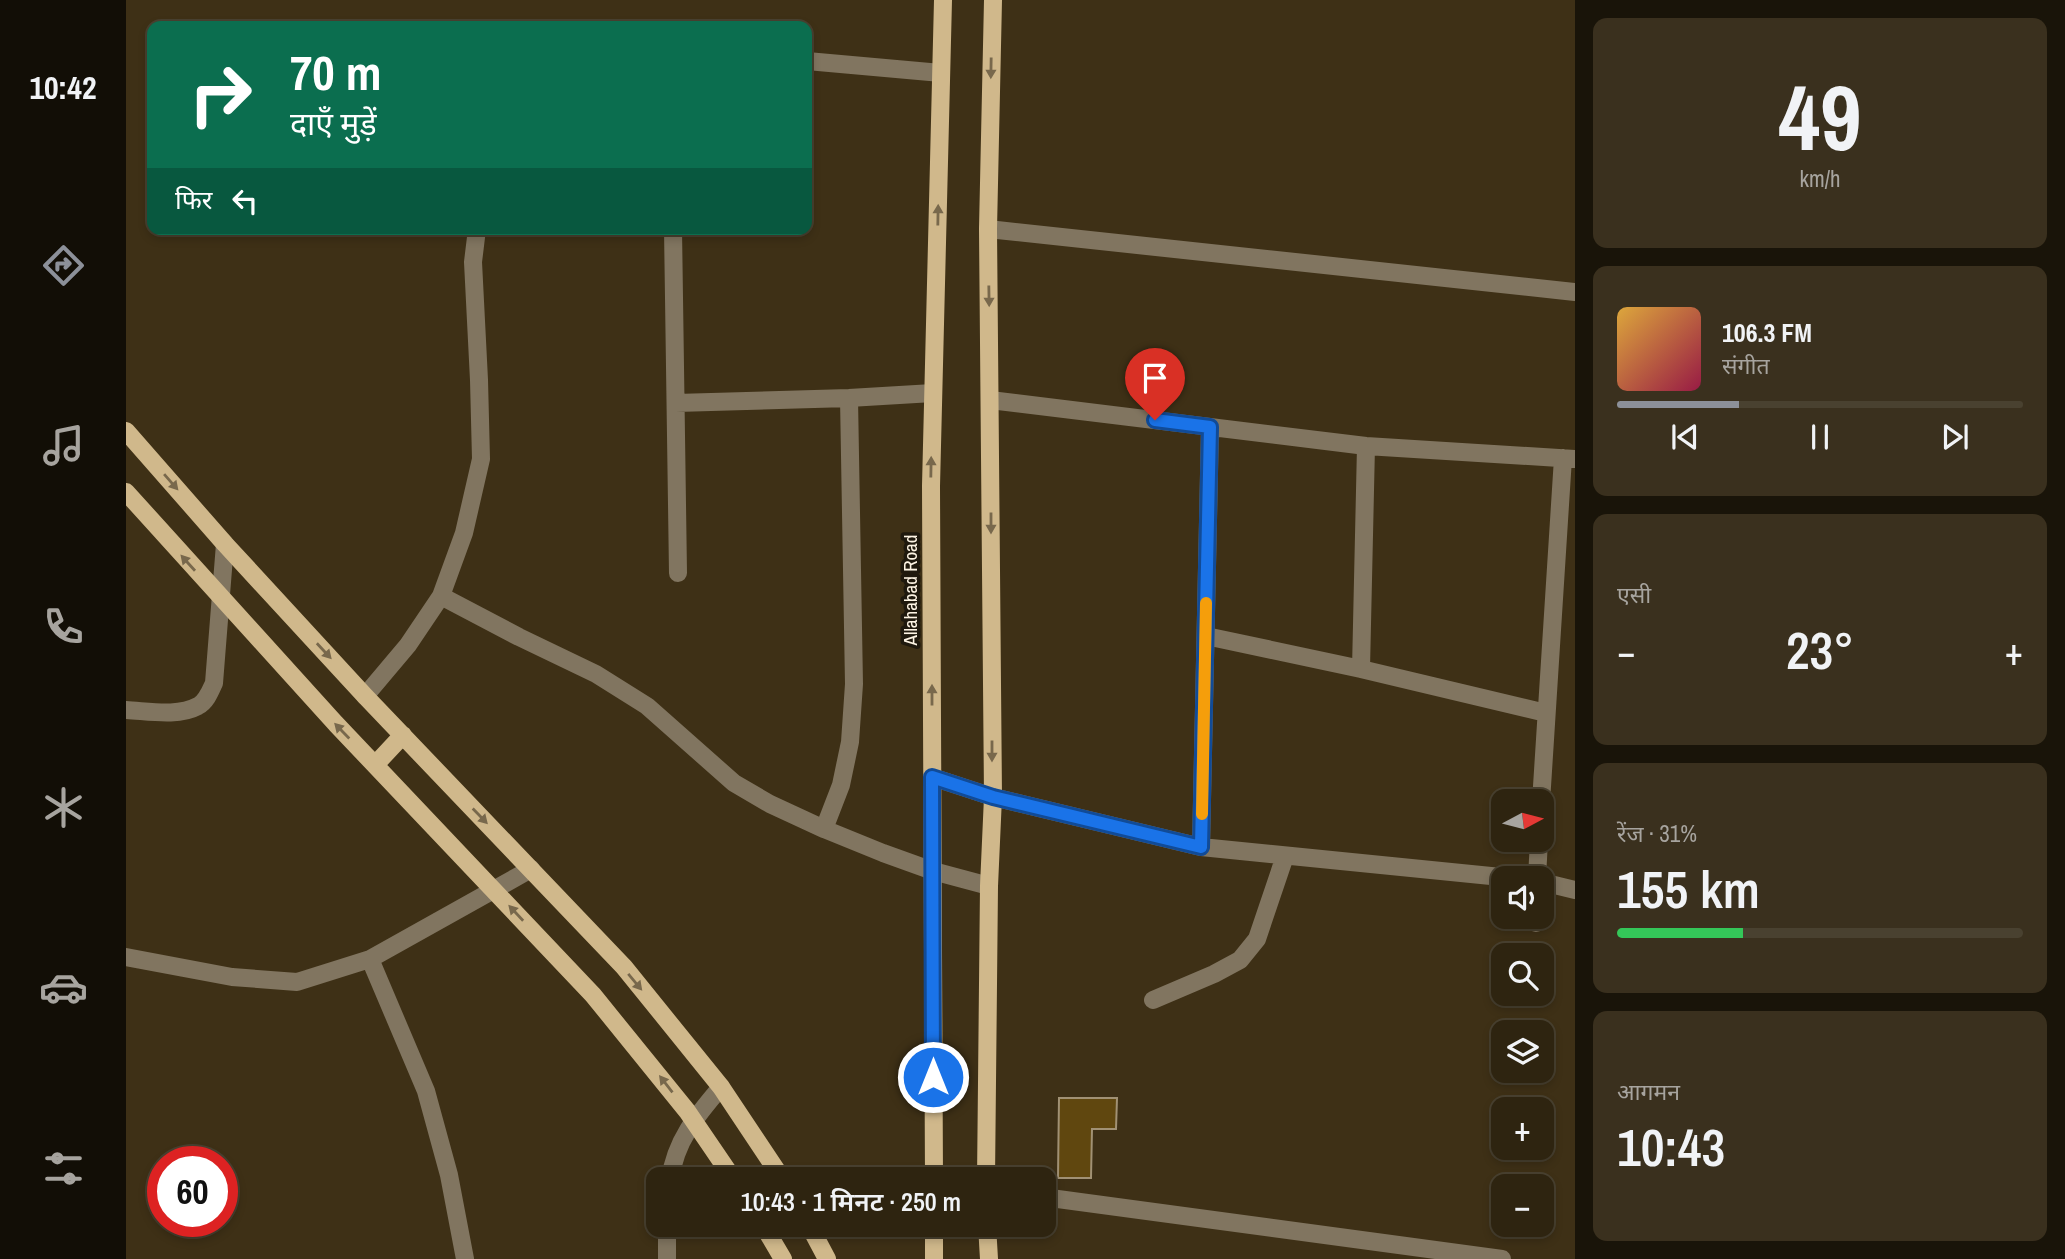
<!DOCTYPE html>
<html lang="hi">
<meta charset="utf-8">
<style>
body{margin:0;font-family:"Archivo Narrow","Noto Sans Devanagari",sans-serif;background:#3a301e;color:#f1f3f6;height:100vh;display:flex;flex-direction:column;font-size:26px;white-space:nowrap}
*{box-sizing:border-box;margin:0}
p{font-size:23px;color:#a7a49f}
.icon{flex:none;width:38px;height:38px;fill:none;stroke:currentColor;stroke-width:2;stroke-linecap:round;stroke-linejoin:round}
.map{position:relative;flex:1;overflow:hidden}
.sheet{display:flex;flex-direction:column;gap:18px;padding:18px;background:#191409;width:490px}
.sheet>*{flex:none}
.banner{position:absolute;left:21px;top:21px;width:665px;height:214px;border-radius:14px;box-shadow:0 4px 10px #0003,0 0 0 2px #494130;background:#0b6e4f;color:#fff;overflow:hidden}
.needle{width:46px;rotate:83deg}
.controls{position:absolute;left:1365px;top:789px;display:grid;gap:14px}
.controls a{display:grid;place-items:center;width:63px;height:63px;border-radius:14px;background:#2e2410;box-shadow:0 4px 10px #0003,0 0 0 2px #494130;font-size:35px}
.speed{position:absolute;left:21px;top:1146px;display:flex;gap:14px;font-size:35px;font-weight:700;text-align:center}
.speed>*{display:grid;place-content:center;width:91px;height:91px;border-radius:50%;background:#2e2410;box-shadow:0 4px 10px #0003,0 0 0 2px #494130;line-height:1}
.speed .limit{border:10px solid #d22;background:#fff;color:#111}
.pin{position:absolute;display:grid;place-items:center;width:60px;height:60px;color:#fff;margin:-72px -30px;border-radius:50% 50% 50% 0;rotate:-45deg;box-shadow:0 0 7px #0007}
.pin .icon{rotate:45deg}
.me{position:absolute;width:77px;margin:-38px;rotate:0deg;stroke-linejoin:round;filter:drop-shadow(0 0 5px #0008)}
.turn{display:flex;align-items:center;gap:24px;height:147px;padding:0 28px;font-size:32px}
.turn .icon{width:91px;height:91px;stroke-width:2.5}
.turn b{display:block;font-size:49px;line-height:60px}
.then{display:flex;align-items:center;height:66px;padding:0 28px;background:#0003;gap:14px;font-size:26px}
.big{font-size:52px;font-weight:600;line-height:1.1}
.sheet .widget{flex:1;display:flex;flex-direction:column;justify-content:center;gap:10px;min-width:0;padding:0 24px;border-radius:14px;background:#3a301e}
.sheet .dial{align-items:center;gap:0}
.dial b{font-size:91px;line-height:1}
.song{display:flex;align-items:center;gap:21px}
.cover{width:84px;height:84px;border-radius:10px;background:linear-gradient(135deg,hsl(40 70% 55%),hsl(340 70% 35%))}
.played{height:7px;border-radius:4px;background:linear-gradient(90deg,#8c9099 30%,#494130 30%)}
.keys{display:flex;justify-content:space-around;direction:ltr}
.heat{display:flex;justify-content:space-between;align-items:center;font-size:38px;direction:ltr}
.charge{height:10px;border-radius:5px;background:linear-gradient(90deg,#34c759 31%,#494130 0)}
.trip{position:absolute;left:520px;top:1167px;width:410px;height:70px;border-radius:14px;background:#2e2410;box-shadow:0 4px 10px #0003,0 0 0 2px #494130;font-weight:600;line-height:70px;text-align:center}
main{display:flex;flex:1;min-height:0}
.menu{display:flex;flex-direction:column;width:126px;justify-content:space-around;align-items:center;background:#120e06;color:#a7a49f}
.menu .icon{width:49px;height:49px}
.menu .active{color:#8c9099}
.menu b{font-size:32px;color:#f1f3f6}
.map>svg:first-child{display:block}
.building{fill:#60470f;stroke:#a19174;stroke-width:2}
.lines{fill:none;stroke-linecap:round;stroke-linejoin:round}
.minor{stroke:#817560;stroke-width:18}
.major{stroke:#d0b88b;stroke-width:18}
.oneway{fill:#78684c}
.route-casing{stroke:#114b97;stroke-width:18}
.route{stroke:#1a73e8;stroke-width:12}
.slow{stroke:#f59e0b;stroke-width:12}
.labels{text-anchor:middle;stroke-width:7;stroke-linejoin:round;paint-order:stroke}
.street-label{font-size:19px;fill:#fdf4e4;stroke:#1f190e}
</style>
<main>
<nav class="menu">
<b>10:42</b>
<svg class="icon active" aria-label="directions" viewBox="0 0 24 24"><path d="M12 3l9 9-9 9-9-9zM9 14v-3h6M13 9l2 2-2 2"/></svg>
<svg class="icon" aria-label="music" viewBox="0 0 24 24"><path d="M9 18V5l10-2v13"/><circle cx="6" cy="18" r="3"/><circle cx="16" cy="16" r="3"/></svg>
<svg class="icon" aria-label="phone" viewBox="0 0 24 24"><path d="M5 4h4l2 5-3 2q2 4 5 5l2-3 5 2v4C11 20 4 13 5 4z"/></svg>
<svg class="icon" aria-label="climate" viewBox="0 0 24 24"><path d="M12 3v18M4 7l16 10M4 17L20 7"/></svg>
<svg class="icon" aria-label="car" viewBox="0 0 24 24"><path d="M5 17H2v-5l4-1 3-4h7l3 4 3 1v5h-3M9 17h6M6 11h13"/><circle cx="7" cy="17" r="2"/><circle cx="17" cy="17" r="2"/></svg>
<svg class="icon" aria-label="filters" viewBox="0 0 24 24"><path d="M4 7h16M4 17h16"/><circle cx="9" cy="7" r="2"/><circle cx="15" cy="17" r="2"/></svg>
</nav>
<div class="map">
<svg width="1449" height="1259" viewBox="0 0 1449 1259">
<rect width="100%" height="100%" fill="#3e3016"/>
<path class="building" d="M933,1098H991L990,1129H966L965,1178H932Z"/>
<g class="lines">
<path class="minor" d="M681,61L815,73
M547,229L552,573
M862,229L1449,292
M864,400L1240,446L1449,459
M550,403L723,398L807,393
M315,596L393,637L470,674L521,706L608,783L644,804L698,829L757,853L807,871L863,886
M1080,636L1235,669L1420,713
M1235,669L1240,446
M239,696L282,645L315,596L338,533L355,459L353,380L347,262L351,229
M0,710C22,711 52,717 72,706C80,702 84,692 88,683L99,544
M806,777L867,797L1075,847L1385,878
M1415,802L1437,458
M698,829L715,785L724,742L728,684L723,398
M1075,847L1084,427
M1411,878L1413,840
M1416,882L1449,890
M1410,917V923
M0,957L106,977L171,982L244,959L405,869
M244,959L300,1091L323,1175L339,1259
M1027,1000L1088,974L1114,960L1131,939L1159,856
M544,1180C549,1141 571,1115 595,1087
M917,1197L1376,1259
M541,1259V1225"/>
<path class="major" d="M0,431L99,544L239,696L498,967L595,1087L657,1180
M0,492L210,724L467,995L561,1111L608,1180
M249,765L277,735
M808,1180L805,486L817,0
M860,1180L863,886L867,797L862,229L867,0
M637,1225L657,1259
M683,1225L701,1259
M808,1225V1259
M861,1225L863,1259"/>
</g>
<defs><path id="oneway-solid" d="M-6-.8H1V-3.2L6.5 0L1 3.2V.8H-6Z" transform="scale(1.75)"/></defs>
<g class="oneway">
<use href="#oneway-solid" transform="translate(865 68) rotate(91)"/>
<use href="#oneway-solid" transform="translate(812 215) rotate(-89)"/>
<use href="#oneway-solid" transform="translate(863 296) rotate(89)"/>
<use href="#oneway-solid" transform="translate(805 467) rotate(-89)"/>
<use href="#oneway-solid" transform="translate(45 482) rotate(49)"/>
<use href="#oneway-solid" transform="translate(865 523) rotate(90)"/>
<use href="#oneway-solid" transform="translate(62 563) rotate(-132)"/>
<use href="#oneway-solid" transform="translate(198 651) rotate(47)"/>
<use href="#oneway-solid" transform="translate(806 695) rotate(-90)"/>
<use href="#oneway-solid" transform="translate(216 731) rotate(-134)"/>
<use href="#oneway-solid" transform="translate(866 751) rotate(90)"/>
<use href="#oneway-solid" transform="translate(354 816) rotate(46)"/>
<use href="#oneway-solid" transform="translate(390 913) rotate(-133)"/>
<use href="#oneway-solid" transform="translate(509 982) rotate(50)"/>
<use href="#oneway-solid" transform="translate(540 1084) rotate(-128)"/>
</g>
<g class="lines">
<defs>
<path id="route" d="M807,1077L806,777L867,797L1075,847L1084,427L1029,420"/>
</defs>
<use href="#route" class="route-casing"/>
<use href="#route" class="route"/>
<path class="slow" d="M1076,814L1080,603"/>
</g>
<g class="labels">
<g class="street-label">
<text transform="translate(784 590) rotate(-90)" y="7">Allahabad Road</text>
</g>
</g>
</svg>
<div class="controls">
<a><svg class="needle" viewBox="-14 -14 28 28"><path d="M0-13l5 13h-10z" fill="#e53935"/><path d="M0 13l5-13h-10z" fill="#a7a49f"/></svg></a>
<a><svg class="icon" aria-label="sound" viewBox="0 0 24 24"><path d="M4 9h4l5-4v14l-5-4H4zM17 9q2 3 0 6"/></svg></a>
<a><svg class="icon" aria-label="search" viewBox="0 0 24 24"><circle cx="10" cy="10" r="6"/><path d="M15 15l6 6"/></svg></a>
<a><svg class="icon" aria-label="layers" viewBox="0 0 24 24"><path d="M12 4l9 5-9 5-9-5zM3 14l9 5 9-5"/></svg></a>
<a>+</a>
<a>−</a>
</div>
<div class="speed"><div class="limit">60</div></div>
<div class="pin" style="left:1029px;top:420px;background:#d93025"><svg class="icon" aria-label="arrive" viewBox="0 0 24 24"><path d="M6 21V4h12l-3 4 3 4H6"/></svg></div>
<svg class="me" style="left:807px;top:1077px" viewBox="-20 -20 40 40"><circle r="17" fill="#1a73e8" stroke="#fff" stroke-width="3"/><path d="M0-11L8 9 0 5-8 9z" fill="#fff"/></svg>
<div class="trip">10:43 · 1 मिनट · 250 m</div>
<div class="banner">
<div class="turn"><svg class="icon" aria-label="right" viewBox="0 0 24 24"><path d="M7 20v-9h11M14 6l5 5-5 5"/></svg><div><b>70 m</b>दाएँ मुड़ें</div></div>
<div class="then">फिर<svg class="icon" aria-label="left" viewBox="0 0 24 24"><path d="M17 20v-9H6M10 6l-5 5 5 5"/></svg></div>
</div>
</div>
<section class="sheet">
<div class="widget dial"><b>49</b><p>km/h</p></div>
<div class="widget">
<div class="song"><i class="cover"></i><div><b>106.3 FM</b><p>संगीत</p></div></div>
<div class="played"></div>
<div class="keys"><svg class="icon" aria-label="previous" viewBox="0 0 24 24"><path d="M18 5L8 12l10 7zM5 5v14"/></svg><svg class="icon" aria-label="pause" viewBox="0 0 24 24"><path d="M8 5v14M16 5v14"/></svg><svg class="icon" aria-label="next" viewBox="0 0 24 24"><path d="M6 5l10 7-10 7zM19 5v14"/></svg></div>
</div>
<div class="widget"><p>एसी</p>
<div class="heat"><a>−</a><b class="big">23°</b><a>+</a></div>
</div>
<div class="widget"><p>रेंज · 31%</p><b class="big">155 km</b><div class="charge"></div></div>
<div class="widget"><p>आगमन</p><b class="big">10:43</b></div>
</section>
</main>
